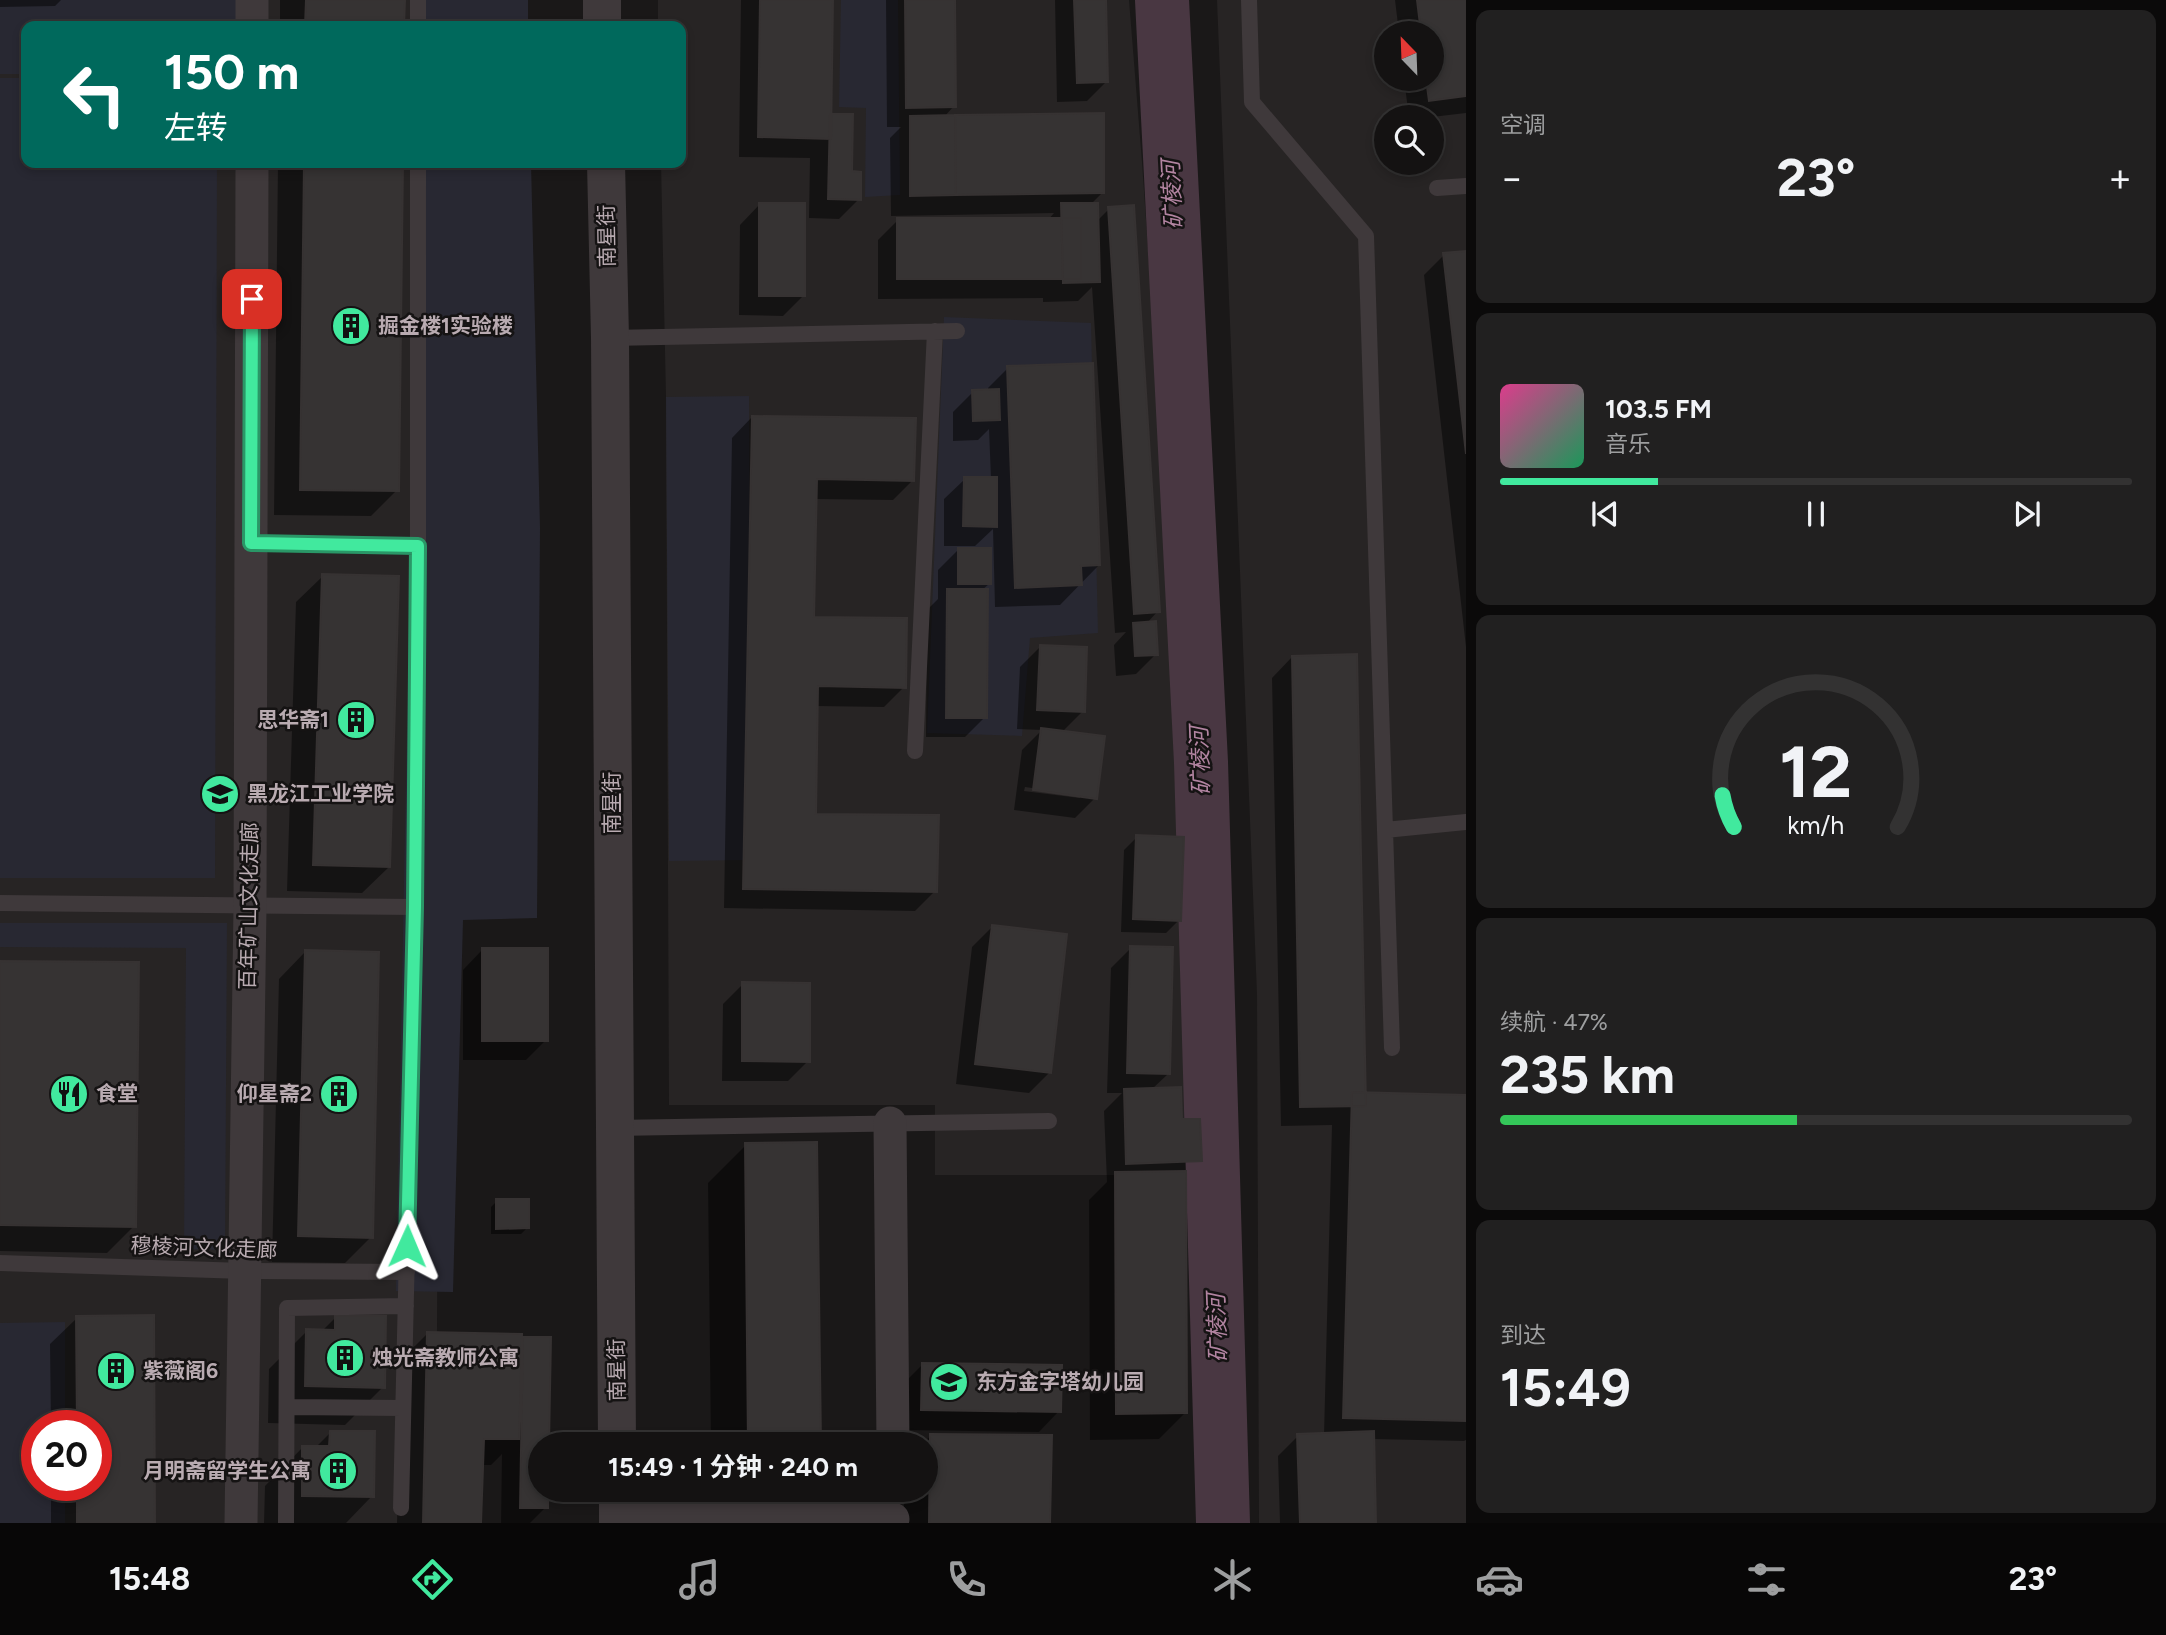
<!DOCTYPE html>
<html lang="zh">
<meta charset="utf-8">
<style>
body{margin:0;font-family:Figtree,"Noto Sans SC",sans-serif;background:#212020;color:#f1f3f6;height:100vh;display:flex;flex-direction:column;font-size:26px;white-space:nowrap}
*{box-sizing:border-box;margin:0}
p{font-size:23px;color:#9d9e9f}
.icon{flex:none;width:38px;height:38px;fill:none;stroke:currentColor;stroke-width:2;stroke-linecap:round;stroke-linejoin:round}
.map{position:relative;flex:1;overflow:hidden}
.panel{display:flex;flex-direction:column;gap:10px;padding:10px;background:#0b0a0a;width:700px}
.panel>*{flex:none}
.hud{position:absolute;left:21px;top:21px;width:665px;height:147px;border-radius:14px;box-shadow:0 4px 10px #0003,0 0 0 2px #333232;background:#00695c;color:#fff;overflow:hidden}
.needle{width:46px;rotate:337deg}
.fabs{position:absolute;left:1374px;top:21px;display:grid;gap:14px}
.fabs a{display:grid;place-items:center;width:70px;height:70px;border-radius:50%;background:#141212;box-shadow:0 4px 10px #0003,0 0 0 2px #333232;font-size:35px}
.speed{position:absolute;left:21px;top:1410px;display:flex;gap:14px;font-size:35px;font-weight:700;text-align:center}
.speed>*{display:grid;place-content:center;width:91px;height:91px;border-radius:50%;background:#141212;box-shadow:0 4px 10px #0003,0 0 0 2px #333232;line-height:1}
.speed .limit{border:10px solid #d22;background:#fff;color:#111}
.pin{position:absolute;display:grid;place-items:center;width:60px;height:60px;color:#fff;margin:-30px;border-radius:14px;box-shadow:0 4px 10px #0006}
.me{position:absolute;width:77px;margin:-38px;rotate:1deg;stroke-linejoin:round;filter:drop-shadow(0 0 5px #0008)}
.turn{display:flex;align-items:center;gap:24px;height:147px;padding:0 28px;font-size:32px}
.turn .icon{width:91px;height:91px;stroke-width:2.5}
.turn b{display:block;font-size:49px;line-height:60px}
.big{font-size:52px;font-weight:700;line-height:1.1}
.panel .widget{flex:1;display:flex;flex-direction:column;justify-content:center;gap:10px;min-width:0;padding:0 24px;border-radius:14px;background:#212020}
.panel .dial{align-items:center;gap:0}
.dial svg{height:182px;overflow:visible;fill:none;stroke:#333232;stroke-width:7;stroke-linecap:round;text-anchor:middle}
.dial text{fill:#f1f3f6;stroke:none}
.song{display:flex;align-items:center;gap:21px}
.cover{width:84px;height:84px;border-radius:10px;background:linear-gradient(135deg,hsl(330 70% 55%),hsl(150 70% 35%))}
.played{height:7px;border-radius:4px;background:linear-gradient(90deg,#41e99e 25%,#333232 25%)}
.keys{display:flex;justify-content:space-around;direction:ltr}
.heat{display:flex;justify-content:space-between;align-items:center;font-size:38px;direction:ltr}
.charge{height:10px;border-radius:5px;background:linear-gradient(90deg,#34c759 47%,#333232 0)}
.trip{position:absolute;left:528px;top:1432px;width:410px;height:70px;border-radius:35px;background:#141212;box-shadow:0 4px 10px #0003,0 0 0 2px #333232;font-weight:700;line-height:70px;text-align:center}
.tabs{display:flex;height:112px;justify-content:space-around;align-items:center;background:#080707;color:#9d9e9f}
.tabs .icon{width:49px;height:49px}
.tabs .active{color:#41e99e}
.tabs b{font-size:32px;color:#f1f3f6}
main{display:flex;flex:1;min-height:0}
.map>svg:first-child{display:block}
.built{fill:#272424;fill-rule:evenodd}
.green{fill:#282832}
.shadow{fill:#0007;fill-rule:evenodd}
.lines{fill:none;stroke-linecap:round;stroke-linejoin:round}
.river{stroke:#493742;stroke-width:54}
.building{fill:#363333;stroke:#363232;stroke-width:2}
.service{stroke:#3f393b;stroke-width:16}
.minor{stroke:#3f393b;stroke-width:33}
.tertiary{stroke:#3f393b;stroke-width:38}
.route-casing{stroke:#2a9767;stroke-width:18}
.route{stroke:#41e99e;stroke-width:12}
.labels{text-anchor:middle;stroke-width:5;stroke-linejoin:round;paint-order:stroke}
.street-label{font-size:21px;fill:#b9abb1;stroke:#151313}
.poi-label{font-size:21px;font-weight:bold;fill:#b9abb1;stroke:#151313;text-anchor:start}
.water-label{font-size:23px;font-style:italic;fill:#b284a1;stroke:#151313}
</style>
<main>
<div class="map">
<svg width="1466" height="1523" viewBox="0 0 1466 1523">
<rect width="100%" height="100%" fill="#1a1818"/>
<path class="built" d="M0,0H444V26H26V163H443L436,1523H0ZM37,1426H96V1486H37Z
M658,0H1129L1142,162L1199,990L1202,1175H935V1105H669L666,397L661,163H681V26H658Z
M1217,0H1466V1523H1259L1257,994ZM1386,33H1432V79H1386ZM1386,117H1432V163H1386Z"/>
<path class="green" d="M0,0H238L239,26H26V74H0Z
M421,0H528V26H421Z
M841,0H898L900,195L865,197L866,108L839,107Z
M0,78H26V163H217L215,878H0Z
M418,163H531L540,528L537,918L463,920L453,1292L396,1291Z
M944,317L1091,323L1098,633L1030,638L1022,736L927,733Z
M749,396L751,860L669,861L666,397Z
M0,923H227L225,1250L184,1249L186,948L0,947Z
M65,1322V1426H37V1486H65V1523H0V1323Z"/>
<path class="shadow" d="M0,0H61L55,6L0,7Z
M280,0H403V26H280Z
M741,0H831L830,116L859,199L839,219L809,218L810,158L739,157Z
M886,0H953L954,106L944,117L1103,192L1090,205L1097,221L1109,209L1158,611L1146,624L1156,654L1136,674L1116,676L1114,645L1126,632L1115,633L1092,287L1078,301L1043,302V298L878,299V240L898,220H1048L1054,213L891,216L890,138L901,127H887Z
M1055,0H1104L1107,81L1087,101L1057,102Z
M1395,0H1466V113L1432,117H1409L1404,79H1432V33H1399Z
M278,163H401L397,490L371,516L274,515Z
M760,204L803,296L783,316L739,315L740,225Z
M1466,252V647L1424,275L1444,255Z
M1008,368L1099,565L1060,605L995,607L993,529L975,546H944V499L965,479H991L989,429L978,440L953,441V412L973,392L988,391V388Z
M752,417L913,480L893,500L815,499L812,618L904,687L884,707L816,706L814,815L935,891L915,911L724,908L732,438Z
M958,550L989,584L982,590L985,717L965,737H926L927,610L938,599V570Z
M323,576L389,867L362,893L287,891L296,602Z
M1040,647L1083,711L1062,732L1095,798L1075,818L1014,810L1022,750L1042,730L1017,729L1020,667ZM1025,787L1080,795V798L1024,791Z
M1292,657L1364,1094L1466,1096V1440L1464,1441L1372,1439L1375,1523H1280L1278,1456L1298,1436L1324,1435L1332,1125L1281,1126L1272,678Z
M1137,837L1179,920L1166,933L1121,932L1124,850Z
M992,927L1049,1073L1029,1093L956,1084L972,947Z
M1131,948L1168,1074L1151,1090L1180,1121L1200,1160L1184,1176L1186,1412L1159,1439L1090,1440L1089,1200L1107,1182L1104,1111L1122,1093H1107L1111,968Z
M483,949L546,1040L526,1060H463V970Z
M305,952L371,1237L345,1263L272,1262L279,979Z
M0,963L134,1226L107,1253L0,1251Z
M743,984L808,1061L788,1081H722L723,1004Z
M746,1145L819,1444H711L708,1183Z
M497,1201L527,1228L521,1234H491V1207Z
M336,1317L383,1387L345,1425L268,1423L269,1369L307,1331H322Z
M77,1318L154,1523H51V1486H96V1426H51L50,1344Z
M427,1334L520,1343L524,1339L541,1444V1489L546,1507L530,1523H501L502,1454L491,1465H481L480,1523H397L401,1360Z
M922,1365L1059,1411L1039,1432L901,1430L902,1385Z
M330,1433L372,1496L346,1523H264L265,1486L303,1447L315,1448Z
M931,1435L1049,1523H904V1489H926V1444H923Z
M711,1489H819L786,1523H712Z"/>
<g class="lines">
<path class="river" d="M1162,0L1201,762L1223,1523"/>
</g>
<path class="building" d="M306,0H405L404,26H305Z
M760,0H833L831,139L758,137Z
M905,0H955L956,107L906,108Z
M1074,0H1106L1108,82L1077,83Z
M1417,0H1466V96L1429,101L1426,79H1432V33H1421Z
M1104,113V193L956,195L955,115Z
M830,114H853L852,171L861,172V200L828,199Z
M955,115L956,195L910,196V116Z
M304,163H403L399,491L300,490Z
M759,203H805V296H759Z
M1061,203H1098L1100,282L1063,283Z
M1134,205L1160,612L1134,614L1108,207Z
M897,218H1081V279H897Z
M1466,251V454L1443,253Z
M1093,363L1100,565L1081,566L1082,585L1015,588L1007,366Z
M999,389L1000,420L973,421L972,390Z
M752,416L916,418L914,481L817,479L814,617L907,618L906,688L818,686L816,814L939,815L937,892L743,889Z
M964,477H997V527L963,526Z
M958,548H991V584H958Z
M322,574L399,576L390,867L313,865Z
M947,589H988L987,718H946Z
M1156,621L1158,655L1135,656L1133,623Z
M1040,645L1087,647L1085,712L1037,710Z
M1357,654L1366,1106L1300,1107L1292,656Z
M1041,728L1105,736L1097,799L1033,790Z
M1136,835L1184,837L1181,921L1133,919Z
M992,925L1067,934L1051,1073L975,1064Z
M1130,946L1173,947L1170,1074L1127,1073Z
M482,948H548V1041H482Z
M305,950L379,952L373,1238L298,1236Z
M0,961L139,962L136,1227L0,1225Z
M742,982L810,983V1062L742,1061Z
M1181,1087L1182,1119H1200L1202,1161L1126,1164L1124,1089Z
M1352,1092L1466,1095V1421L1343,1418Z
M817,1142L821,1444H748L745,1143Z
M1186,1171L1187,1413L1116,1414L1115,1172Z
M496,1199H529V1228L496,1229Z
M154,1315L155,1523H77V1486H96V1426H77L76,1316Z
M335,1316H386L385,1388L305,1386L306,1329L335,1330Z
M427,1332L522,1334L519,1439H484L481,1523H423Z
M523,1337H551L549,1444H541V1489H548V1508H520Z
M922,1363L1062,1365L1061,1412L921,1410Z
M330,1431H375L374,1497L302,1496V1446H329Z
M1374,1431L1376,1523H1300L1297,1434Z
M930,1434L1052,1435L1050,1523H929Z"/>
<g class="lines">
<path class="service" d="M1249,0L1252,102L1366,236L1392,1048
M418,26V0
M1437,188L1466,186
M610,338L957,331
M251,543L418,546
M915,751L935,331
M1385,830L1466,822
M0,903L415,907
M614,1128L1049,1121
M0,1263L244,1271L407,1272
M287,1407L403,1408
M401,1508L415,907L418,546V163
M286,1522L287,1308L406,1306"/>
<path class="minor" d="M252,26V0
M890,1123L893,1444
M618,1520L893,1519
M241,1523L250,907L252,163"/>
<path class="tertiary" d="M602,0V26
M606,163L610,338L617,1444
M618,1489V1523"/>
</g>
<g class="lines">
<defs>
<path id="route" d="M252,299L251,543L418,546L415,907L407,1246"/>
</defs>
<use href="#route" class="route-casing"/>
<use href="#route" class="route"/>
</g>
<defs>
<symbol id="building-disc" viewBox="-11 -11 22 22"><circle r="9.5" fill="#41e99e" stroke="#151313"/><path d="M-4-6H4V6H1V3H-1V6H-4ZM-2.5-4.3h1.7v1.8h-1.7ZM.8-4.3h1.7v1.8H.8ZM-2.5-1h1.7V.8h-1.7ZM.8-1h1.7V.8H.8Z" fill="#111"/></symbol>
<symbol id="university-disc" viewBox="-11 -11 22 22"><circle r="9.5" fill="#41e99e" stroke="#151313"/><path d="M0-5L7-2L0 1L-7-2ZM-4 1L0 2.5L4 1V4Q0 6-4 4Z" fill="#111"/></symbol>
<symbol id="restaurant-disc" viewBox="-11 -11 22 22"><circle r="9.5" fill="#41e99e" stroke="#151313"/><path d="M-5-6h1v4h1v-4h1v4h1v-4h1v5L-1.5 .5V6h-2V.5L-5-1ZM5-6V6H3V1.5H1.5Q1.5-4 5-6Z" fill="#111"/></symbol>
<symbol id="school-disc" viewBox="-11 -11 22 22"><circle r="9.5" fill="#41e99e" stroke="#151313"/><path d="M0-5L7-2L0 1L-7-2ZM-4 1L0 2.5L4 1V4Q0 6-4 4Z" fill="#111"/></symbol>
</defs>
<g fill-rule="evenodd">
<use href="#building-disc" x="329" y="304" width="44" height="44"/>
<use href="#building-disc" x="334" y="698" width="44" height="44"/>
<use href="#university-disc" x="198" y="772" width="44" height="44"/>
<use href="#restaurant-disc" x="47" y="1072" width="44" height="44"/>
<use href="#building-disc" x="317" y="1072" width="44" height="44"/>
<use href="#building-disc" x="323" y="1336" width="44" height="44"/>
<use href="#building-disc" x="94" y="1349" width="44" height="44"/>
<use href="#school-disc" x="927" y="1360" width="44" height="44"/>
<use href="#building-disc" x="316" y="1449" width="44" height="44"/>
</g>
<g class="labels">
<g class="street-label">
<text transform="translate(607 236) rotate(-91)" y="7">南星街</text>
<text transform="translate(612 803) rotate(-90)" y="7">南星街</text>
<text transform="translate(249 906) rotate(-89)" y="7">百年矿山文化走廊</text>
<text transform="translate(204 1248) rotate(2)" y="7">穆棱河文化走廊</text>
<text transform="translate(617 1370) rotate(-91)" y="7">南星街</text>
</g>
<g class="poi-label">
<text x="378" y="333">掘金楼1实验楼</text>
<text x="329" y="727" text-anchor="end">思华斋1</text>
<text x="247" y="801">黑龙江工业学院</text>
<text x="96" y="1101">食堂</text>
<text x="312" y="1101" text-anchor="end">仰星斋2</text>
<text x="372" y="1365">烛光斋教师公寓</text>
<text x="143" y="1378">紫薇阁6</text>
<text x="976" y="1389">东方金字塔幼儿园</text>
<text x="311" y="1478" text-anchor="end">月明斋留学生公寓</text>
</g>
<g class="water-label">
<text transform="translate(1172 195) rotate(-93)" y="8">矿棱河</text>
<text transform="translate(1200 761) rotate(-92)" y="8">矿棱河</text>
<text transform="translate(1217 1328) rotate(-92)" y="8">矿棱河</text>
</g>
</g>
</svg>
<div class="fabs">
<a><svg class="needle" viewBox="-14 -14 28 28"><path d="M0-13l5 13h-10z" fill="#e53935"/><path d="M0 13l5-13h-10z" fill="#9d9e9f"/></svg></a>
<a><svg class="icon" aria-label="search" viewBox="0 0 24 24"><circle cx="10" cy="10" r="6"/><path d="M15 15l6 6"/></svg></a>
</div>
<div class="speed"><div class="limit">20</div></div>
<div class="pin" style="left:252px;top:299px;background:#d93025"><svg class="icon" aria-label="arrive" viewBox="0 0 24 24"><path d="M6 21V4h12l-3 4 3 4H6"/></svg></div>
<svg class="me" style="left:407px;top:1246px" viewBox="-20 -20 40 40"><path d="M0-17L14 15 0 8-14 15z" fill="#41e99e" stroke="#fff" stroke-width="4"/></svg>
<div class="trip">15:49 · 1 分钟 · 240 m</div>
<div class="hud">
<div class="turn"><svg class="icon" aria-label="left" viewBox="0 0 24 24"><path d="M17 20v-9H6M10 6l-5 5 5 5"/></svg><div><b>150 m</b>左转</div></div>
</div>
</div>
<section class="panel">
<div class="widget"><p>空调</p>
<div class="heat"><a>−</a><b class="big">23°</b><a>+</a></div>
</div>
<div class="widget">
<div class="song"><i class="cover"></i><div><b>103.5 FM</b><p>音乐</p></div></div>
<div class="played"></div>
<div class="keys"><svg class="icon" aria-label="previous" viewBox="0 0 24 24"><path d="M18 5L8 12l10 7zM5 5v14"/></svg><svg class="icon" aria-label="pause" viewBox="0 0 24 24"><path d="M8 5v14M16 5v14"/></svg><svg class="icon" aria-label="next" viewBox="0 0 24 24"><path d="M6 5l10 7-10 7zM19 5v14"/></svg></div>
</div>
<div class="widget dial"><svg viewBox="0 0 100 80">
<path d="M14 69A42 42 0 1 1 86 69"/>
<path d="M14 69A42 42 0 0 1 9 55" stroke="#41e99e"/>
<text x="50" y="56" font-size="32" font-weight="700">12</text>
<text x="50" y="72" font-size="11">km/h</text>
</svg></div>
<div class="widget"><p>续航 · 47%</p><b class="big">235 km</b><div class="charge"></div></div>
<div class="widget"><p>到达</p><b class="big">15:49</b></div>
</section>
</main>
<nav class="tabs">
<b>15:48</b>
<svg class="icon active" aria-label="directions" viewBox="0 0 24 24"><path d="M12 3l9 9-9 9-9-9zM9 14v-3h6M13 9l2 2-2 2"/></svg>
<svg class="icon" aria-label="music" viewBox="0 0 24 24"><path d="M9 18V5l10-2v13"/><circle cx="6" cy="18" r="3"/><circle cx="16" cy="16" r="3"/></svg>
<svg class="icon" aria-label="phone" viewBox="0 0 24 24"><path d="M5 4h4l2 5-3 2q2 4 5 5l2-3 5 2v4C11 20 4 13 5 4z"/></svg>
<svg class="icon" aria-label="climate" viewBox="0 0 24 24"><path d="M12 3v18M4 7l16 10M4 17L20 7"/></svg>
<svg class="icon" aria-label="car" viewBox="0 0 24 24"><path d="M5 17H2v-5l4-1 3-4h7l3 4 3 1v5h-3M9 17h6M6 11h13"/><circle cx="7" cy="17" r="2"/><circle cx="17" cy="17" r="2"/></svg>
<svg class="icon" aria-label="filters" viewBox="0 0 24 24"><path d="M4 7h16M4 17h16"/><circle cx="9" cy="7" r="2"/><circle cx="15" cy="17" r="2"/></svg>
<b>23°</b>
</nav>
